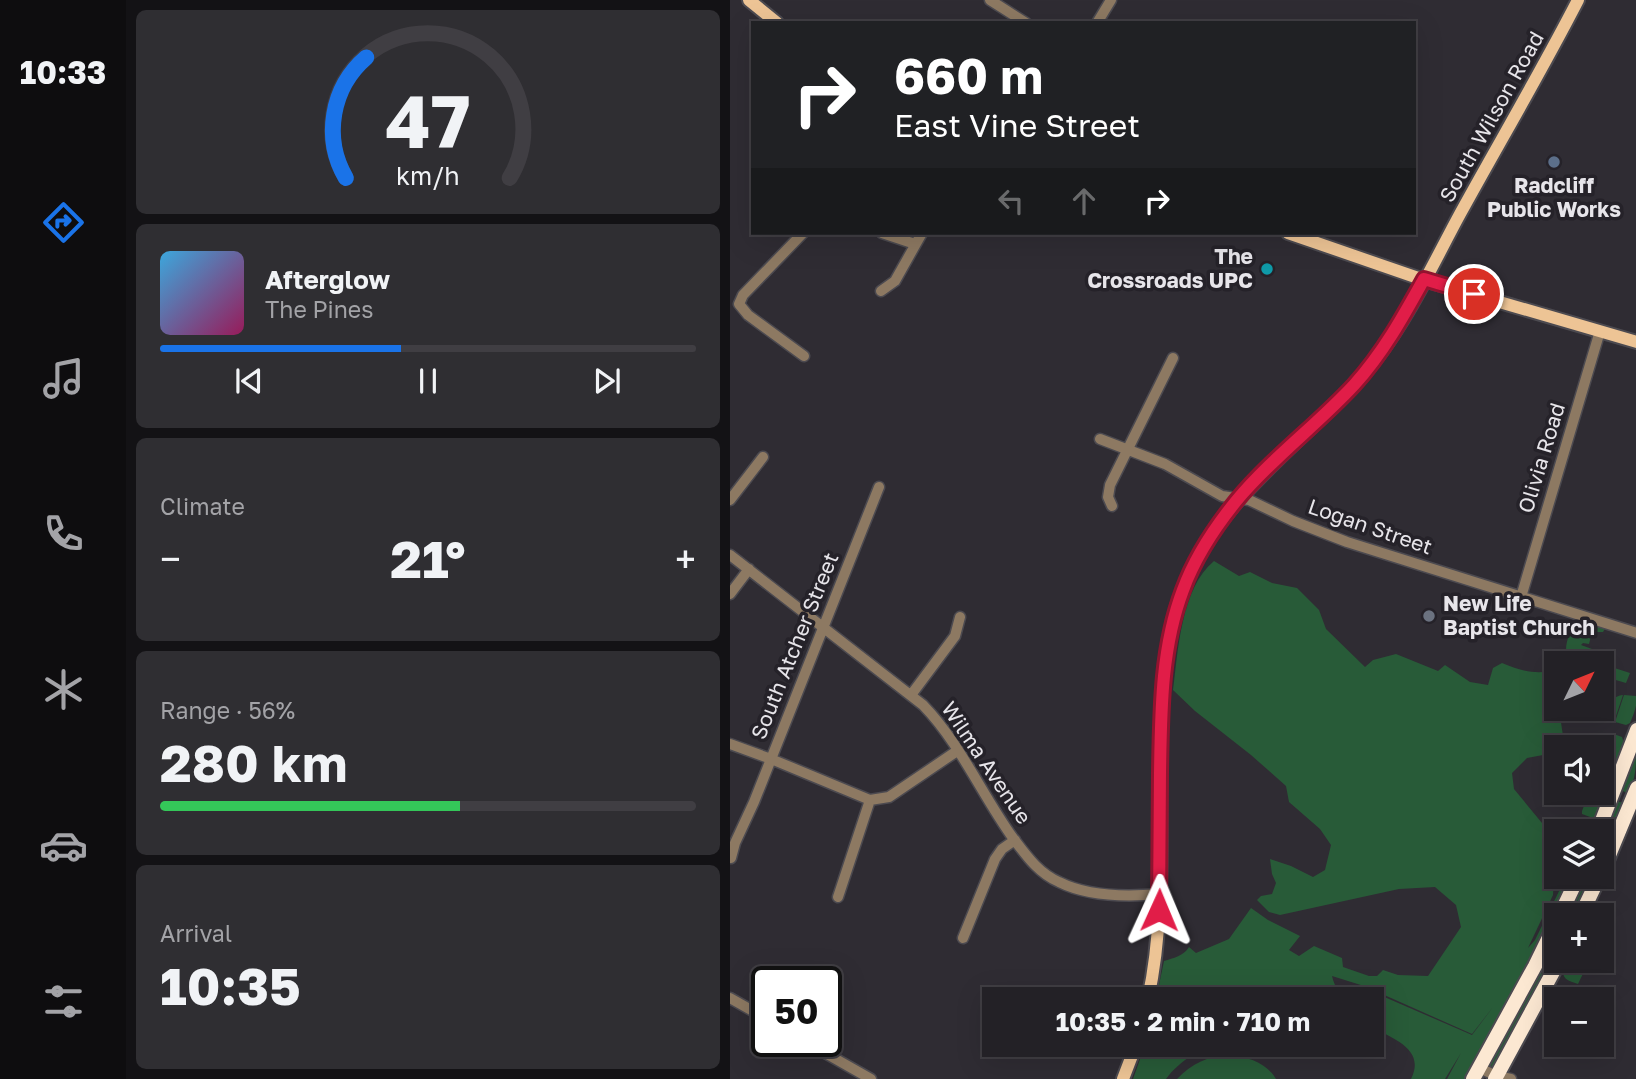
<!DOCTYPE html>
<meta charset="utf-8">
<style>
body{margin:0;font-family:"Golos Text",sans-serif;background:#2f2e32;color:#f1f3f6;height:100vh;display:flex;flex-direction:column;font-size:26px;white-space:nowrap}
*{box-sizing:border-box;margin:0}
p{font-size:23px;color:#a3a3a7}
.icon{flex:none;width:38px;height:38px;fill:none;stroke:currentColor;stroke-width:2;stroke-linecap:round;stroke-linejoin:round}
.map{position:relative;flex:1;overflow:hidden}
.details{display:flex;flex-direction:column;gap:10px;padding:10px;background:#131215;width:604px}
.details>*{flex:none}
.guide{position:absolute;left:21px;top:21px;width:665px;height:214px;border-radius:0px;box-shadow:0 7px 28px #0002,0 0 0 2px #403e43;background:#202124;color:#fff;overflow:hidden}
.needle{width:46px;rotate:47deg}
.controls{position:absolute;left:814px;top:651px;display:grid;gap:14px}
.controls a{display:grid;place-items:center;width:70px;height:70px;border-radius:0px;background:#232126;box-shadow:0 7px 28px #0002,0 0 0 2px #403e43;font-size:35px}
.speed{position:absolute;left:21px;top:966px;display:flex;gap:14px;font-size:35px;font-weight:700;text-align:center}
.speed>*{display:grid;place-content:center;width:91px;height:91px;border-radius:50%;background:#232126;box-shadow:0 7px 28px #0002,0 0 0 2px #403e43;line-height:1}
.speed .limit{border:4px solid #111;border-radius:10px;background:#fff;color:#111}
.pin{position:absolute;display:grid;place-items:center;width:60px;height:60px;color:#fff;margin:-30px;border:4px solid #fff;border-radius:50%;box-shadow:0 2px 7px #0007}
.me{position:absolute;width:77px;margin:-38px;rotate:1deg;stroke-linejoin:round;filter:drop-shadow(0 0 5px #0008)}
.turn{display:flex;align-items:center;gap:24px;height:147px;padding:0 28px;font-size:32px}
.turn .icon{width:91px;height:91px;stroke-width:2.5}
.turn b{display:block;font-size:49px;line-height:60px}
.lanes{display:flex;align-items:center;height:66px;padding:0 28px;background:#0003;justify-content:center;gap:35px;direction:ltr}
.lanes .off{opacity:.35}
.big{font-size:52px;font-weight:700;line-height:1.1}
.details .tile{flex:1;display:flex;flex-direction:column;justify-content:center;gap:10px;min-width:0;padding:0 24px;border-radius:10px;background:#2f2e32}
.details .dial{align-items:center;gap:0}
.dial svg{height:182px;overflow:visible;fill:none;stroke:#403e43;stroke-width:7;stroke-linecap:round;text-anchor:middle}
.dial text{fill:#f1f3f6;stroke:none}
.song{display:flex;align-items:center;gap:21px}
.cover{width:84px;height:84px;border-radius:10px;background:linear-gradient(135deg,hsl(200 70% 55%),hsl(330 70% 35%))}
.played{height:7px;border-radius:4px;background:linear-gradient(90deg,#1a73e8 45%,#403e43 45%)}
.keys{display:flex;justify-content:space-around;direction:ltr}
.heat{display:flex;justify-content:space-between;align-items:center;font-size:38px;direction:ltr}
.charge{height:10px;border-radius:5px;background:linear-gradient(90deg,#34c759 56%,#403e43 0)}
.trip{position:absolute;left:252px;top:987px;width:402px;height:70px;border-radius:0px;background:#232126;box-shadow:0 7px 28px #0002,0 0 0 2px #403e43;font-weight:700;line-height:70px;text-align:center}
main{display:flex;flex:1;min-height:0}
.tabs{display:flex;flex-direction:column;width:126px;justify-content:space-around;align-items:center;background:#0e0d0f;color:#a3a3a7}
.tabs .icon{width:49px;height:49px}
.tabs .active{color:#1a73e8}
.tabs b{font-size:32px;color:#f1f3f6}
.map>svg:first-child{display:block}
.green{fill:#285b38;fill-rule:evenodd}
.lines{fill:none;stroke-linecap:round;stroke-linejoin:round}
.minor-casing{stroke:#4c4a50;stroke-width:13}
.major-casing{stroke:#4c4a50;stroke-width:16}
.highway-casing{stroke:#4c4a50;stroke-width:18}
.minor{stroke:#8d7962;stroke-width:10}
.major{stroke:#edc495;stroke-width:12}
.highway{stroke:#fce8d2;stroke-width:14}
.route-casing{stroke:#92132f;stroke-width:18}
.route{stroke:#e11d48;stroke-width:12}
.service-dot{fill:#5c6f8a;stroke:#252229;stroke-width:2.5}
.culture-dot{fill:#0f9aa8;stroke:#252229;stroke-width:2.5}
.worship-dot{fill:#6b7280;stroke:#252229;stroke-width:2.5}
.labels{text-anchor:middle;stroke-width:7;stroke-linejoin:round;paint-order:stroke}
.street-label{font-size:21px;fill:#e7e5ea;stroke:#252229}
.poi-label{font-size:21px;font-weight:bold;fill:#e7e5ea;stroke:#252229}
</style>
<main>
<nav class="tabs">
<b>10:33</b>
<svg class="icon active" aria-label="directions" viewBox="0 0 24 24"><path d="M12 3l9 9-9 9-9-9zM9 14v-3h6M13 9l2 2-2 2"/></svg>
<svg class="icon" aria-label="music" viewBox="0 0 24 24"><path d="M9 18V5l10-2v13"/><circle cx="6" cy="18" r="3"/><circle cx="16" cy="16" r="3"/></svg>
<svg class="icon" aria-label="phone" viewBox="0 0 24 24"><path d="M5 4h4l2 5-3 2q2 4 5 5l2-3 5 2v4C11 20 4 13 5 4z"/></svg>
<svg class="icon" aria-label="climate" viewBox="0 0 24 24"><path d="M12 3v18M4 7l16 10M4 17L20 7"/></svg>
<svg class="icon" aria-label="car" viewBox="0 0 24 24"><path d="M5 17H2v-5l4-1 3-4h7l3 4 3 1v5h-3M9 17h6M6 11h13"/><circle cx="7" cy="17" r="2"/><circle cx="17" cy="17" r="2"/></svg>
<svg class="icon" aria-label="filters" viewBox="0 0 24 24"><path d="M4 7h16M4 17h16"/><circle cx="9" cy="7" r="2"/><circle cx="15" cy="17" r="2"/></svg>
</nav>
<section class="details">
<div class="tile dial"><svg viewBox="0 0 100 80">
<path d="M14 69A42 42 0 1 1 86 69"/>
<path d="M14 69A42 42 0 0 1 23 16" stroke="#1a73e8"/>
<text x="50" y="56" font-size="32" font-weight="700">47</text>
<text x="50" y="72" font-size="11">km/h</text>
</svg></div>
<div class="tile">
<div class="song"><i class="cover"></i><div><b>Afterglow</b><p>The Pines</p></div></div>
<div class="played"></div>
<div class="keys"><svg class="icon" aria-label="previous" viewBox="0 0 24 24"><path d="M18 5L8 12l10 7zM5 5v14"/></svg><svg class="icon" aria-label="pause" viewBox="0 0 24 24"><path d="M8 5v14M16 5v14"/></svg><svg class="icon" aria-label="next" viewBox="0 0 24 24"><path d="M6 5l10 7-10 7zM19 5v14"/></svg></div>
</div>
<div class="tile"><p>Climate</p>
<div class="heat"><a>−</a><b class="big">21°</b><a>+</a></div>
</div>
<div class="tile"><p>Range · 56%</p><b class="big">280 km</b><div class="charge"></div></div>
<div class="tile"><p>Arrival</p><b class="big">10:35</b></div>
</section>
<div class="map">
<svg width="907" height="1079" viewBox="0 0 907 1079">
<rect width="100%" height="100%" fill="#2f2c33"/>
<path class="green" d="M484,561L509,576L520,572L542,583L567,588L589,610L596,629L635,667L643,660L666,654L708,671L715,665L740,682L758,685L763,668L772,663C791,671 806,675 826,670V709H829L833,736L813,755L797,758L782,773L784,789L826,840L823,895L798,948L805,940L836,877H839L792,976L734,1079H717L731,1053L715,1079H681C696,1049 663,1039 642,1027V999H609C598,985 582,985 571,999H527V996L525,999H516L514,997V999H506L503,992L488,995L487,999H426L434,961C443,958 454,956 459,947L466,953L499,939L521,908L538,920L570,936L559,950L569,956L584,946L612,958L613,967L639,976H647L653,970L668,975L698,976L731,927L726,905L705,887L669,889L550,915L539,912L527,900L531,896L542,894L546,883L542,874L540,859L561,866L583,877L595,870L601,845L590,829L559,802L556,786L521,755L465,711L443,690C448,650 451,588 484,561ZM602,976L634,986L742,1034L763,1007L742,1035L636,989C619,995 607,998 602,976Z
M847,617L876,627L873,632H862L859,644L853,643L851,645L862,649L864,655L859,653L858,660L870,663H841C830,651 840,633 845,619Z
M872,664L900,673L896,683L872,676Z
M893,695L884,722L878,720L876,716C880,706 881,696 893,695Z
M894,695L907,696C907,706 904,714 900,723L896,725L885,722Z
M881,733L892,737L894,743L879,783L872,781V759Z
M906,746C906,762 907,780 897,793L891,790Z
M872,791L875,793L866,815L863,818L852,814V811L859,793H872Z
M887,801L893,803L894,808L872,860V834Z
M853,877H864L847,915H835Z
M871,905L884,908L872,935V915H860Z
M838,961H859L848,984C832,979 830,976 838,961Z
M810,972L815,976L764,1068L759,1065V1061L807,973Z
M415,1045H543C529,1054 519,1048 505,1047C477,1043 452,1058 436,1079H403Z
M500,1055C518,1057 537,1063 546,1079H447C462,1063 478,1056 500,1055Z"/>
<g class="lines">
<defs>
<path id="minor" d="M260,0L296,23
M367,23L381,0
M73,233L13,295L9,304L18,315L74,356
M152,233L185,244
M151,291L165,281L192,233
M370,439L435,464L492,496L519,500L563,521L617,542L907,633
M0,500L33,457
M382,506L378,497L380,485L443,358
M0,555L193,705C230,743 252,795 283,838C296,855 308,873 329,882C359,897 396,897 429,894
M0,594L19,569
M791,597L870,331
M181,695L225,636L230,617
M0,744L41,759L140,800L159,797L227,751
M1,858L5,843L24,802L149,487
M108,897L140,800
M233,938L265,859L272,849L285,840
M0,998L37,1019
M74,1041L141,1079
M749,1068L767,1076L781,1079"/>
<path id="major" d="M19,0L47,23
M558,233L694,280L907,342
M418,999C437,912 428,822 431,734C432,684 435,635 453,589C490,491 583,439 645,360C678,318 704,262 730,214C769,143 811,72 848,0
M393,1079L406,1045"/>
<path id="highway" d="M868,831L907,730
M872,872L907,788
M830,915L848,877
M851,915L869,877
M743,1079L805,966L826,923
M765,1079L829,961"/>
</defs>
<use href="#minor" class="minor-casing"/>
<use href="#major" class="major-casing"/>
<use href="#highway" class="highway-casing"/>
<use href="#minor" class="minor"/>
<use href="#major" class="major"/>
<use href="#highway" class="highway"/>
</g>
<g class="lines">
<defs>
<path id="route" d="M429,910C429,864 430,818 430,773C431,711 431,648 453,590C465,557 485,527 507,500C542,458 587,425 624,385C653,353 673,317 694,279L744,294"/>
</defs>
<use href="#route" class="route-casing"/>
<use href="#route" class="route"/>
</g>
<circle class="service-dot" cx="824" cy="162" r="7"/>
<circle class="culture-dot" cx="537" cy="269" r="7"/>
<circle class="worship-dot" cx="699" cy="616" r="7"/>
<g class="labels">
<g class="street-label">
<text transform="translate(762 117) rotate(-61)" y="7">South Wilson Road</text>
<text transform="translate(812 458) rotate(-73)" y="7">Olivia Road</text>
<text transform="translate(640 527) rotate(19)" y="7">Logan Street</text>
<text transform="translate(65 646) rotate(-68)" y="7">South Atcher Street</text>
<text transform="translate(256 763) rotate(56)" y="7">Wilma Avenue</text>
</g>
<g class="poi-label">
<text x="824" y="193">Radcliff<tspan x="824" dy="24">Public Works</tspan></text>
<text x="523" y="264" text-anchor="end">The<tspan x="523" dy="24">Crossroads UPC</tspan></text>
<text x="713" y="611" text-anchor="start">New Life<tspan x="713" dy="24">Baptist Church</tspan></text>
</g>
</g>
</svg>
<div class="controls">
<a><svg class="needle" viewBox="-14 -14 28 28"><path d="M0-13l5 13h-10z" fill="#e53935"/><path d="M0 13l5-13h-10z" fill="#a3a3a7"/></svg></a>
<a><svg class="icon" aria-label="sound" viewBox="0 0 24 24"><path d="M4 9h4l5-4v14l-5-4H4zM17 9q2 3 0 6"/></svg></a>
<a><svg class="icon" aria-label="layers" viewBox="0 0 24 24"><path d="M12 4l9 5-9 5-9-5zM3 14l9 5 9-5"/></svg></a>
<a>+</a>
<a>−</a>
</div>
<div class="speed"><div class="limit">50</div></div>
<div class="pin" style="left:744px;top:294px;background:#d93025"><svg class="icon" aria-label="arrive" viewBox="0 0 24 24"><path d="M6 21V4h12l-3 4 3 4H6"/></svg></div>
<svg class="me" style="left:429px;top:910px" viewBox="-20 -20 40 40"><path d="M0-17L14 15 0 8-14 15z" fill="#e11d48" stroke="#fff" stroke-width="4"/></svg>
<div class="trip">10:35 · 2 min · 710 m</div>
<div class="guide">
<div class="turn"><svg class="icon" aria-label="right" viewBox="0 0 24 24"><path d="M7 20v-9h11M14 6l5 5-5 5"/></svg><div><b>660 m</b>East Vine Street</div></div>
<div class="lanes"><svg class="icon off" aria-label="left" viewBox="0 0 24 24"><path d="M17 20v-9H6M10 6l-5 5 5 5"/></svg><svg class="icon off" aria-label="ahead" viewBox="0 0 24 24"><path d="M12 20V5M6 11l6-6 6 6"/></svg><svg class="icon" aria-label="right" viewBox="0 0 24 24"><path d="M7 20v-9h11M14 6l5 5-5 5"/></svg></div>
</div>
</div>
</main>
